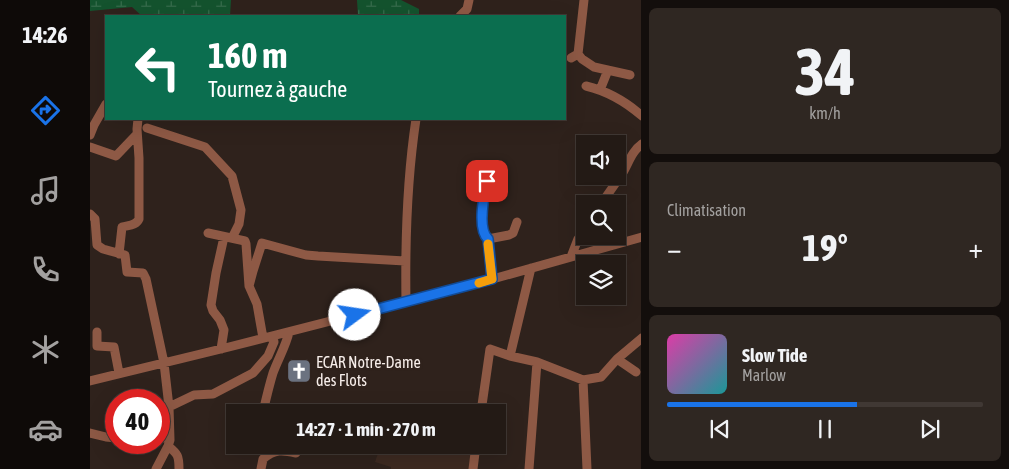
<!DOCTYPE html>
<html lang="fr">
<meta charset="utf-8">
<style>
body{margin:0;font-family:"Asap Condensed",sans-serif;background:#2f2722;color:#f1f3f6;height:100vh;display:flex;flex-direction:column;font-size:19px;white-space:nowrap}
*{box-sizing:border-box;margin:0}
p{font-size:16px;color:#a3a1a0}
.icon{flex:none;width:28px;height:28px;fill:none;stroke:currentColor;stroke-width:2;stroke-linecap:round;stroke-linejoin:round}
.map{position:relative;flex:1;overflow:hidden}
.panel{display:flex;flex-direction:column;gap:8px;padding:8px;background:#130e0c;width:368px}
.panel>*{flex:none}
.top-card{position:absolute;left:15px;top:15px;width:461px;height:105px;border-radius:0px;box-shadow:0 5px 20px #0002,0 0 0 1px #403834;background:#0b6e4f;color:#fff;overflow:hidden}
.fabs{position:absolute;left:486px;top:135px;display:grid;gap:10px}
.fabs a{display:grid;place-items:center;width:50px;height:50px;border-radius:0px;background:#231a15;box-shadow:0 5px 20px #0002,0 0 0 1px #403834;font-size:25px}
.speed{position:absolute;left:15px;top:389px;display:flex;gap:10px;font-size:25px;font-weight:700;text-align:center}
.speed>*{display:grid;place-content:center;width:65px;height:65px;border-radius:50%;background:#231a15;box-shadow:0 5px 20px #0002,0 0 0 1px #403834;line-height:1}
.speed .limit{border:8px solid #d22;background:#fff;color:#111}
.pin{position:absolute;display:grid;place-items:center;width:42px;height:42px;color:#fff;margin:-21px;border-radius:10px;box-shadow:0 2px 8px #0006}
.me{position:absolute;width:55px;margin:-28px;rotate:76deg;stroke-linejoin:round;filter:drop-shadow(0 0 4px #0008)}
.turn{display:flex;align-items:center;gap:18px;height:105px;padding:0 20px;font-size:22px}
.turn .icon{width:65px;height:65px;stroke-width:2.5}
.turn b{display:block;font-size:35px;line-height:42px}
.big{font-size:38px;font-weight:700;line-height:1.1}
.panel .widget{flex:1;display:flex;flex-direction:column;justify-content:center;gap:8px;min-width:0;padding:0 18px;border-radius:8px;background:#2f2722}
.panel .dial{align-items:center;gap:0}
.dial b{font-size:65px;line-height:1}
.song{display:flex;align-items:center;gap:15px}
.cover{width:60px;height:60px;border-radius:8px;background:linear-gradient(135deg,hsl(320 70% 55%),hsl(180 70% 35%))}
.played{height:5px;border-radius:2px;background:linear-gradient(90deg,#1a73e8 60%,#403834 60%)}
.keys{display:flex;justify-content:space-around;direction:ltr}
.heat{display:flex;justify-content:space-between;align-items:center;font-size:28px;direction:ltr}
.trip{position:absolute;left:136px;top:404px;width:280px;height:50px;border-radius:0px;background:#231a15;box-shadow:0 5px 20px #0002,0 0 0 1px #403834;font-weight:700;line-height:50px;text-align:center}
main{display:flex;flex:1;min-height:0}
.dock{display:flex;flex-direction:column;width:90px;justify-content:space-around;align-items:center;background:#0e0a08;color:#a3a1a0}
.dock .icon{width:35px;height:35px}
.dock .selected{color:#1a73e8}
.dock b{font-size:22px;color:#f1f3f6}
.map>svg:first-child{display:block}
.built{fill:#3d2a21}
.wetland{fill:url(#wetland-marsh)}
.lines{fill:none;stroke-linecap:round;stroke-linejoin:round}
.minor{stroke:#8e5945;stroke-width:9}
.route-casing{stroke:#114b97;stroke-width:12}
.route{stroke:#1a73e8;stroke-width:9}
.slow{stroke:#f59e0b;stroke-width:9}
.labels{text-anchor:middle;stroke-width:5;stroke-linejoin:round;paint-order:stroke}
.poi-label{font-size:16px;fill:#f7eeea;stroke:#2f221c;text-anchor:start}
</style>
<main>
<nav class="dock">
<b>14:26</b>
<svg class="icon selected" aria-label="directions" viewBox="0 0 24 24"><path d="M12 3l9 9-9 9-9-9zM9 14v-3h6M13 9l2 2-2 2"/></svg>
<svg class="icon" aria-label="music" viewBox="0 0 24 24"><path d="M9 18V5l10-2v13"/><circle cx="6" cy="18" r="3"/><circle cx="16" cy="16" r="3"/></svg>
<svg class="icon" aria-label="phone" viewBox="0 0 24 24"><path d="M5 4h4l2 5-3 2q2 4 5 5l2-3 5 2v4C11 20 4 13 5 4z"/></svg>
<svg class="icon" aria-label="climate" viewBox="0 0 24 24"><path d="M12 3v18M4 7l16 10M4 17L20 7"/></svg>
<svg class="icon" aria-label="car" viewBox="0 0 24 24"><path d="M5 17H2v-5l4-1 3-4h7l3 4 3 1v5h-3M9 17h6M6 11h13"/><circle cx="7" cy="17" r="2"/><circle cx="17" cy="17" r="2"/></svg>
</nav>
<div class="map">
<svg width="552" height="469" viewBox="0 0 552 469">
<defs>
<pattern id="wetland-marsh" width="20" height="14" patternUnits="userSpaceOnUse" patternTransform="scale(1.25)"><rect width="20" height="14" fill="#14532e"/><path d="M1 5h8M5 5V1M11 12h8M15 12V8" fill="none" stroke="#376c4c"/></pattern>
</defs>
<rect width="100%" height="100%" fill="#2f221c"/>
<path class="built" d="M304,404L338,412H301Z
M291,445H383L380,469H301V467L285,462Z"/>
<path class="wetland" d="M0,0H141L140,16H52L42,7L0,11Z
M267,0H311L329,9V16H268Z"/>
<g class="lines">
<path class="minor" d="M370,16L377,9L379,0
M488,54L494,0
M481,58L488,54L492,59L504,67L540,75
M496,86C517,91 535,101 552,116
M510,90L518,70
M57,128L115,147L142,176L151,210L149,224L142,238
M0,135L4,125L16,104
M0,147L26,156L47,134
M490,148L495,150
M399,168C396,183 386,229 398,239L402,279
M511,204C518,194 525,184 532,174C539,163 541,152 552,144
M0,214L5,219L7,245L13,249L35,255L37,272L53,273L56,279L74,363L79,407L80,440L78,446L66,469
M118,233L155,241L156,244L159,286L167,304L173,338
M398,239L419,235L423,233L427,222
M503,251L507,264
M29,254L32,227C38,225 46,226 49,219V158L47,129L48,119
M481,257L488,239L495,229
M159,286L163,271L172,243L216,255L228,256L315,261
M316,302C315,240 317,179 326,119
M7,332V346L24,347L29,373
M131,349L134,330L130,320L123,311L121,305L126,273L134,237
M420,356L441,268
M527,359L546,372
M493,380L497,469
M0,381L131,349L385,284L552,237
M79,407L104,395L123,394L163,373L178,356L184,342L183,336
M173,412C176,399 179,386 183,373C188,359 196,346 199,332
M391,412L400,349L420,356L447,362L493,380L511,377L527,359L552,338
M0,433L16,437L26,438
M69,436L80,440
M78,446C88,454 89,456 89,469
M171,469L173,459C185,449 192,450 206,453
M383,469L386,445
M439,469L447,362"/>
</g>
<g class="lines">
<defs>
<path id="route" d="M265,315L402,279L398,239C387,229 394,195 397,181"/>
</defs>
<use href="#route" class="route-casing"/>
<use href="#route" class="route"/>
<path class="slow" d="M389,283L402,279L398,244"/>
</g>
<defs>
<symbol id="church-square" viewBox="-11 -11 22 22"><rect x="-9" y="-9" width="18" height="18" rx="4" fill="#6b7280" stroke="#2f221c"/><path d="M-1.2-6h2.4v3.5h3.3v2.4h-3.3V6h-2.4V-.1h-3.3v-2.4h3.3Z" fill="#fff"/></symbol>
</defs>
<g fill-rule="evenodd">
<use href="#church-square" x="195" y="357" width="28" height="28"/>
</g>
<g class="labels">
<g class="poi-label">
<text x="226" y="368">ECAR Notre-Dame<tspan x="226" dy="18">des Flots</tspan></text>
</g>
</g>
</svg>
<div class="fabs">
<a><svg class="icon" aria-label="sound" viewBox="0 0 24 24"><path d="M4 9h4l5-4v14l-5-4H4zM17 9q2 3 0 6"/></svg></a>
<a><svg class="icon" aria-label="search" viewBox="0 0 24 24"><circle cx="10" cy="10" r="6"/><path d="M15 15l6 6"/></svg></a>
<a><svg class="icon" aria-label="layers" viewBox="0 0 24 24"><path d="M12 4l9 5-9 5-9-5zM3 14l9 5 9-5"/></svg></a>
</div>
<div class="speed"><div class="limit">40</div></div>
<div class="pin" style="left:397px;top:181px;background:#d93025"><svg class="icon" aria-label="arrive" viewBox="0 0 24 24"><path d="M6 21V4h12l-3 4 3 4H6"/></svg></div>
<svg class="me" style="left:265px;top:315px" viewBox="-20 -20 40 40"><circle r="19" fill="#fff"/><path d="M0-13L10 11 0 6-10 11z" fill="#1a73e8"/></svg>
<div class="trip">14:27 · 1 min · 270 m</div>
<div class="top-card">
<div class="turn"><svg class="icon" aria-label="left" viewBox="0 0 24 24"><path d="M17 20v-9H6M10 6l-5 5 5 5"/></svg><div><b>160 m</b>Tournez à gauche</div></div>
</div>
</div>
<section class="panel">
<div class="widget dial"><b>34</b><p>km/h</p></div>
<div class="widget"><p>Climatisation</p>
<div class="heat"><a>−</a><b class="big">19°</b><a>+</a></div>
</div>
<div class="widget">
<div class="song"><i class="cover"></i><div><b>Slow Tide</b><p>Marlow</p></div></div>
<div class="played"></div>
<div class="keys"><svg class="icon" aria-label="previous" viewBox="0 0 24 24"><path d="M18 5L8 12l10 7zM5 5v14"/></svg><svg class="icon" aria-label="pause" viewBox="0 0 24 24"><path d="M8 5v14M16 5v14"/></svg><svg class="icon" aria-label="next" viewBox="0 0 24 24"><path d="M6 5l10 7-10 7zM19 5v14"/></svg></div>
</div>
</section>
</main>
